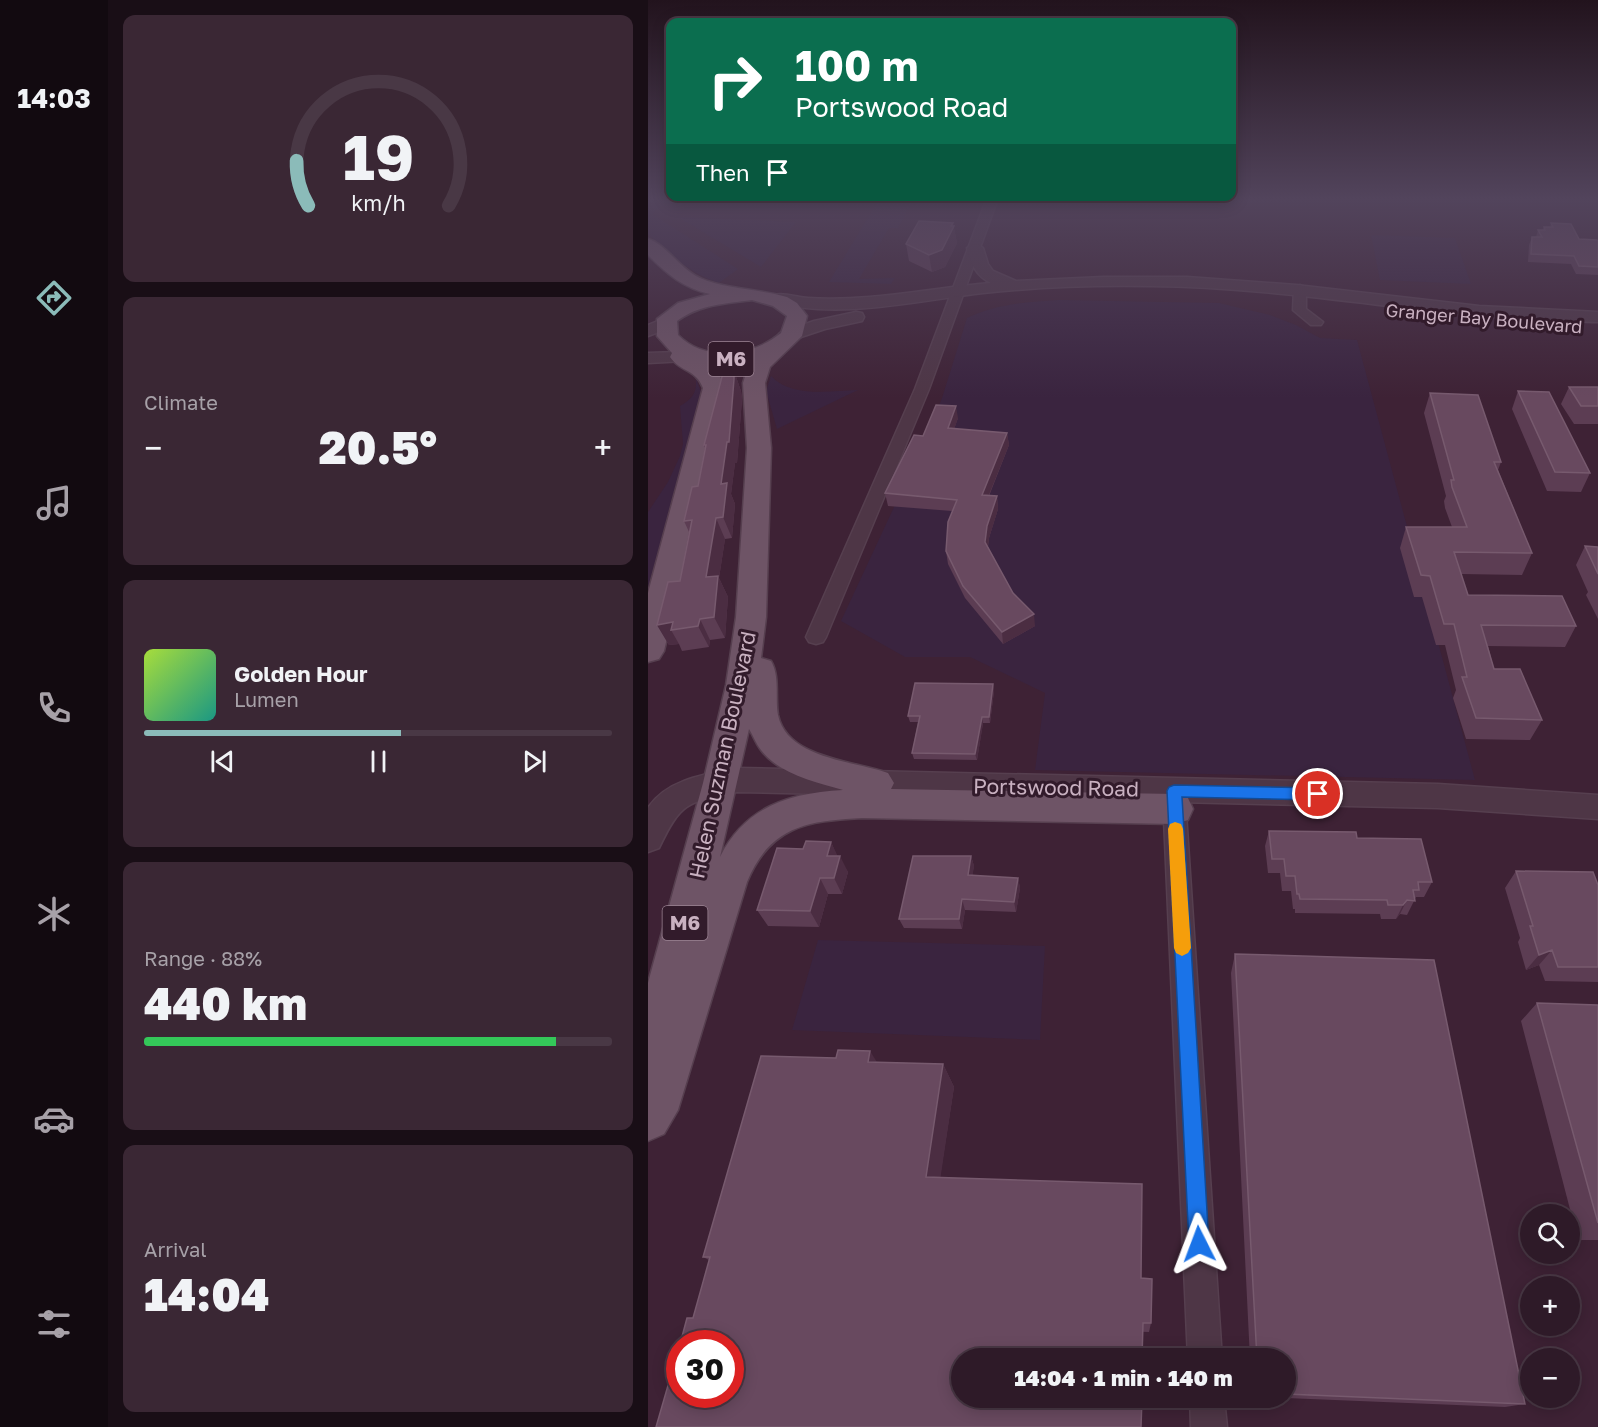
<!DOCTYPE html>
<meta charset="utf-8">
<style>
body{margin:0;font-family:"Golos Text",sans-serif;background:#3a2734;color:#f1f3f6;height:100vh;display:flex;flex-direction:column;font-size:22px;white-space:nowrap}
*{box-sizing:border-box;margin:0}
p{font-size:20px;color:#a7a1a8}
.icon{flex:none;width:33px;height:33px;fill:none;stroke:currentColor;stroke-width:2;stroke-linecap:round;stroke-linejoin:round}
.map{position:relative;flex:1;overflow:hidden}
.drawer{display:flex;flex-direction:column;gap:15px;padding:15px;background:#190e16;width:540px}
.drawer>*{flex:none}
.guide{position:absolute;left:18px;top:18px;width:570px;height:183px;border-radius:12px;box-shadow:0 3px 15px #0003,0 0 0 2px #493845;background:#0b6e4f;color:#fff;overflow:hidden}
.controls{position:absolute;left:872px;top:1204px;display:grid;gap:12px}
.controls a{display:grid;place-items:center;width:60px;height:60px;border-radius:50%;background:#2e1a28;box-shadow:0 3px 15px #0003,0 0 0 2px #493845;font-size:30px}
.speed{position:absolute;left:18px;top:1330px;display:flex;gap:12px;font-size:30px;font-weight:700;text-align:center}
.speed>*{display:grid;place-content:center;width:78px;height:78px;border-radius:50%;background:#2e1a28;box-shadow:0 3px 15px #0003,0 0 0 2px #493845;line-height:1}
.speed .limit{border:9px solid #d22;background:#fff;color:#111}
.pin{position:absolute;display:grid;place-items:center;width:51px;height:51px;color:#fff;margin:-26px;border:3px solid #fff;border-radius:50%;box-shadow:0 2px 6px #0007}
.me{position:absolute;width:66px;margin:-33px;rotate:357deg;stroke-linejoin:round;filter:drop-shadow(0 0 4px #0008)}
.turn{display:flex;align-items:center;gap:21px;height:126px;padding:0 30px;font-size:27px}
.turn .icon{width:78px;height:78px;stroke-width:2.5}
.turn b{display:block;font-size:42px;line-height:51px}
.then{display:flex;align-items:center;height:57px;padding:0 30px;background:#0003;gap:12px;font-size:22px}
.big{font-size:45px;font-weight:800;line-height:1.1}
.drawer .widget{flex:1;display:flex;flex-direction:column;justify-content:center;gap:9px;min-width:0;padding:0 21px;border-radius:12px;background:#3a2734}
.drawer .dial{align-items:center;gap:0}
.dial svg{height:156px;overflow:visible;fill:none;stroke:#493845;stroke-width:7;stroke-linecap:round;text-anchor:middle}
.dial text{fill:#f1f3f6;stroke:none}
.song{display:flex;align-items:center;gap:18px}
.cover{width:72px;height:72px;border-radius:9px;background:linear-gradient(135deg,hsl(80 70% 55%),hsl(170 70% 35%))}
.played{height:6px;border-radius:3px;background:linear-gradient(90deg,#8bbbb9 55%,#493845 55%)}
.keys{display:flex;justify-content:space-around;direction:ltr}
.heat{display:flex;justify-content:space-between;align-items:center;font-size:33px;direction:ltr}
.charge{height:9px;border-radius:4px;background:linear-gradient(90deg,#34c759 88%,#493845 0)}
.trip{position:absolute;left:303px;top:1348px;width:345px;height:60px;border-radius:30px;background:#2e1a28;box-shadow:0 3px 15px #0003,0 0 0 2px #493845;font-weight:800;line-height:60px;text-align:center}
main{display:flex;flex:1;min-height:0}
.tab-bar{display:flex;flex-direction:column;width:108px;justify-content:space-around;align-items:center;background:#120a10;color:#a7a1a8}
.tab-bar .icon{width:42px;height:42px}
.tab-bar .current{color:#8bbbb9}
.tab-bar b{font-size:27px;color:#f1f3f6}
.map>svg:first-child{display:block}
.green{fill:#3a243f}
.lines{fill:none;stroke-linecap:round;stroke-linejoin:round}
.minor-casing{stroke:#563f4f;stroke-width:3}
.tertiary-casing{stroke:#563f4f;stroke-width:3}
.primary-casing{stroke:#563f4f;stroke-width:3}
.minor{fill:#4e3646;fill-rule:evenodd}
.tertiary{fill:#4e3646;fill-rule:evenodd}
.primary{fill:#6e5466;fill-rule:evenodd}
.wall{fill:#5c3d53}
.shaded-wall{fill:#4b2d42}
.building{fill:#68495f;stroke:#775a6e;stroke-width:1.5}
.route{fill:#1a73e8;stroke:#114b97;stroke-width:1.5}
.slow{fill:#f59e0b}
.labels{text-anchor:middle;stroke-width:6;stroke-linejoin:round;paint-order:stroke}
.far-street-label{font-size:18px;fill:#c9b1c1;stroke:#321b2b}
.shield{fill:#321b2b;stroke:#9c8494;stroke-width:1.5}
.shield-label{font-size:20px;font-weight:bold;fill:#c9b1c1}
.street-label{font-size:21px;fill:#c9b1c1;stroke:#321b2b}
</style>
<main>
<nav class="tab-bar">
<b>14:03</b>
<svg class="icon current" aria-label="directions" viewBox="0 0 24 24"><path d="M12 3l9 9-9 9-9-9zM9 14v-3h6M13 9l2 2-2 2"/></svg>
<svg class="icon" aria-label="music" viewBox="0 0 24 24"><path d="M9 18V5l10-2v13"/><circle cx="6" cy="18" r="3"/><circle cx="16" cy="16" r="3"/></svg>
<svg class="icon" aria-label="phone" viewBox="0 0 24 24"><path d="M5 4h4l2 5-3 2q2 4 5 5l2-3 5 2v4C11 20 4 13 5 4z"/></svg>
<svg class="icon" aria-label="climate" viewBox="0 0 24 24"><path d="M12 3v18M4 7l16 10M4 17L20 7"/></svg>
<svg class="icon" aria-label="car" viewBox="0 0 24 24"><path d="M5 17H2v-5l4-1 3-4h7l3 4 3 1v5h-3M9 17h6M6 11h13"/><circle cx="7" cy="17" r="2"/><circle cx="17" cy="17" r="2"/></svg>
<svg class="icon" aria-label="filters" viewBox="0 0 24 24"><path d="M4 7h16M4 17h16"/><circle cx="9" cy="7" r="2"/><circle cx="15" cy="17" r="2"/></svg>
</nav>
<section class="drawer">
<div class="widget dial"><svg viewBox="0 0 100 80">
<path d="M14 69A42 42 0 1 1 86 69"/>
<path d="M14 69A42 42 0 0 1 8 46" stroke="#8bbbb9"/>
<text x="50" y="56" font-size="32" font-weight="700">19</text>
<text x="50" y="72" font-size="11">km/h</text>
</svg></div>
<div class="widget"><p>Climate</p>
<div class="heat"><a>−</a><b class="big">20.5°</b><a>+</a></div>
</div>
<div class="widget">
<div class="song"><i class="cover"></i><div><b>Golden Hour</b><p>Lumen</p></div></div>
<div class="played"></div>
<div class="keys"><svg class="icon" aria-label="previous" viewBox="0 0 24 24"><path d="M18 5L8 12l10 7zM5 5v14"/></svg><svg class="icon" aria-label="pause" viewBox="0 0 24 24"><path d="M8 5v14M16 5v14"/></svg><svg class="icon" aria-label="next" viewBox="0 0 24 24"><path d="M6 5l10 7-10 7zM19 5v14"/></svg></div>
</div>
<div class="widget"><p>Range · 88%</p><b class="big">440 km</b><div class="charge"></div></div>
<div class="widget"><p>Arrival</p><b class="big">14:04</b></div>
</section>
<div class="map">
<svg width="950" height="1427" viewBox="0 0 950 1427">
<rect width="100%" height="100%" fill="#3e2235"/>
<path class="green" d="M0,198H12L16,202L4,214L90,269L71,283C43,274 21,254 0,234Z
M232,198L313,200L310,206L263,204L250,228H241L211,279L247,278L243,284L181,282Z
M585,198H658V205L585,202Z
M30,217L148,222L113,267Z
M723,235L807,238L823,284L732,280Z
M411,300L571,303L622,315L648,325L672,338L709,340L827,780L387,770L397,693L322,657H257L193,621L280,434L294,398L319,318C348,304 378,302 411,300Z
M123,376C144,398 182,391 210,390L129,429L118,391Z
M48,378L53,392L0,589V512L20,482L32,456L35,444L32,406C44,399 49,394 48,378Z
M170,940L397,946L392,1040L144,1030Z"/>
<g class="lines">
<defs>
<path id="minor" d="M339,198H350L281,389L178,637L175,642L168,644L161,642L158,637L267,389Z
M652,285L658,289V309L675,322L673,325H663L645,310L646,289Z
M526,788L534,790L537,797L574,1359H540L515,797L518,790Z
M542,1398H576L579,1427H543Z"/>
<path id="tertiary" d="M327,243L335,248L340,264L345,271L368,281L456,277H539L648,285L831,306L950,312V322C903,320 856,319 810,314C707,303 606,287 503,286C447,285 390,287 335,293C266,301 192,320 123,302L121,299C128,289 149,298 160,298C222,302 282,288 343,283C328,276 323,264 319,248Z
M208,312L214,313L216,317L214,321L177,329L138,342L132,341L129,337L132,333L166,321Z
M15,319L21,320L24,324L21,328L0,336V325Z
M31,352L37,353L40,357L37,361L0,363V353Z
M89,768L790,784L950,795V819L790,808L89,792C39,802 33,802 11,848L0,852V808C19,779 58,774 89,768Z"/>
<path id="primary" d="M0,239C18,244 33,270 52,278C76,289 112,289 139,297L149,303L159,316L154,336L122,367L117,383L123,448L118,617L113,658L123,661C132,676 127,698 130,715C139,759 207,761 240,773L246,783L243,789L527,794L540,798L545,809L540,820L527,824L214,818C159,821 122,826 99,882L30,1110L16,1134L0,1141V983L55,783L78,685L88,617L99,448L95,383L101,364L77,366L60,364L69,369L77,388L16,651L11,659L0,662V593L55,388C48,369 32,372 22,357L24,353L9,336V319L30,303L62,294C35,288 19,274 0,255ZM104,300L125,306L139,316L133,333C105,356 58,363 30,335L29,321C52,304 77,304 104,300ZM101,729C105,735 108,744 113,750C131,774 167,782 195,790C141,793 97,807 72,857Z"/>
</defs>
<use href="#minor" class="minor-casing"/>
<use href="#tertiary" class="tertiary-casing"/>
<use href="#primary" class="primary-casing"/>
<use href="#minor" class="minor"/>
<use href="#tertiary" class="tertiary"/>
<use href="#primary" class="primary"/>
</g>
<path class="wall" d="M305,223L309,243L297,267L284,272L261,261L258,244Z
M903,223L931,239L950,241V275L928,274L923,264L880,262L881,245L884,237H888L890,230H895L896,227H902Z
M86,371L93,391L94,399L89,463H87L83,494L87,504L84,538L77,539L71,578L80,597L77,638L62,640L61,647L34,651L31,644L21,645L9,625L32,581L41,532L36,521L50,486L57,448L56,445Z
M921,387H950V424H926L913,404Z
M870,391L942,473L933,492L899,491L864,409Z
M782,393L853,462L850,470L884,553L874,575L813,574L820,595L928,626L917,647L840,646L846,669L894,720L882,740L818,739L805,698L808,690L797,645H788L774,597H766L752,548L758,527H804L797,508L796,501L798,496L776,413Z
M310,418L306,429L359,433L361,445L341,496H349L350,509L341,538L340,547L365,593L387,626L355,644L317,598L300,564L298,551L304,511L240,506L237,493L275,436Z
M937,546L950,547V619L938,595L940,592L928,565Z
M345,684L346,691L342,723H335L329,760L266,759L264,753L270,722H262L260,716Z
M621,831L709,838L784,882L776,897H768L759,915L752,914L748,919H733L732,914L647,913V909H645L643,891H634L632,873H620L617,846Z
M183,842L189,856L200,872L194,894H180L171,927L120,926L109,910L155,849Z
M323,856L326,866L324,876L370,878L372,888L368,912L317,910L314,929L256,928L251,919Z
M868,871L950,885V982L897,981L891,965L878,970L870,942L872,938L857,888Z
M587,954L877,1404L857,1407L638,1398V1359H602L583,973Z
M889,1003L950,1005V1240H930L873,1021Z
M229,1062L295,1064L306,1087L292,1177L493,1278L503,1323L501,1332L45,1318L61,1260L55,1257Z"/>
<path class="shaded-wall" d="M305,223L309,243L297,267L284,272L281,255Z
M86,371L93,391L94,399L89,463H87L83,494L87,504L84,538L75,517L73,484L79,442Z
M308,406L310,418L302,441L300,428Z
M359,433L361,445L336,507L334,495Z
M349,496L350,509L341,538L339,555L337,542L339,526Z
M68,518L77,539L71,578L80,597L77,638L66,617L58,577Z
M386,614L387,626L355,644L354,632Z
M52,619L62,640L61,647L50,626Z
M25,622L23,630L31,644L21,645L9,625Z
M345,684L346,691L342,723L341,717Z
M334,717L335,723L329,760L327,754Z
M183,842L191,859L179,856Z
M192,856L200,872L194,894L186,878Z
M323,856L326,866L323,886L320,875Z
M172,878L180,894L171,927L162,911Z
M370,878L372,888L368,912L366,902Z
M314,899L317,910L314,929L311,919Z
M759,900L752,914L748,919L755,905Z
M904,950L891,965L878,970L891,955Z
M222,1051L237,1075L220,1062Z
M295,1064L306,1087L290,1194L278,1177Z"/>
<path class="building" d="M271,221L305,223L303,226H306L294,250L281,255L258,244Z
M903,223L923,224L931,239L949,240L950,241V267L931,266L926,256L883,254L884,237H894L890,230H897L896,227H905Z
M76,369L86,371V379L81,442H79L73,484L79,483L75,517L68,518L58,577L70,576L66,617L52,619L50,626L23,630L25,622L9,625L20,582L32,581L44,520L36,521L44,487L50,486L58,445H56Z
M921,387H950V406H933Z
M870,391L901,392L942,473L907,472Z
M782,393L830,395L853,462H846L884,553L806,552L820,595L914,596L928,626L833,625L846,669H872L894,720L828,718L814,677H819L806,624H796L782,576L773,575L758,527H819L804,487L803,480H806Z
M288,405L308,406L300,428L359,433L334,495L349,496L339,526L337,542L365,593L386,614L354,632L315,586L298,551L300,522L309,500L237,493L266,435L275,436Z
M937,546L950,547V574Z
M267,683L345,684L341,717H334L327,754L264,753L272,716H260Z
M621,831L708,832L709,838L773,839L784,882H770L771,890H765L767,901L759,900L755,905H740L739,900L652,899L651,894H649L647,876H638L636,859H624Z
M158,841L183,842L179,856H192L186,878H172L162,911L109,910L129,848L155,849Z
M265,856H323L320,875L370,878L366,902L314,899L311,919H251Z
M868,871L945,872L950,885V967H910L904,950L891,955L882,926H885Z
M587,954L786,960L877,1404L638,1394V1359H609Z
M889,1003L950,1005V1223Z
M190,1050L222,1051L220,1062L295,1064L278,1177L494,1184L493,1278L504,1279L503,1323H495L494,1359H314V1398H494L493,1427H8L32,1344V1395H82V1344H32L39,1318H45L62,1257H55L113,1056L188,1058Z"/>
<linearGradient id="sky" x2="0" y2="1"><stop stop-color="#22131d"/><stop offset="0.5" stop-color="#52445c"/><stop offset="1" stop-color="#52445c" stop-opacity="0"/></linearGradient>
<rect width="950" height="398" fill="url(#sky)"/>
<path class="route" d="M526,785L670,788L675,790L677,794L675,798L670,800L534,797L561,1244L558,1251L551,1254L544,1251L541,1244L519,791L521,787Z"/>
<path class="slow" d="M527,822L533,824L535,829L543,948L540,953L534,956L528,953L526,948L520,829L522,824Z"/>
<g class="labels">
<g class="far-street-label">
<text transform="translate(836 319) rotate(5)" y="6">Granger Bay Boulevard</text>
</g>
<g class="shield">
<rect x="60.5" y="342" width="45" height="34" rx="4.5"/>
<rect x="14.5" y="906" width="45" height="34" rx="4.5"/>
</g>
<g class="shield-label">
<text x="83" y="366">M6</text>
<text x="37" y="930">M6</text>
</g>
<g class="street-label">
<text transform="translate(75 755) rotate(-78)" y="7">Helen Suzman Boulevard</text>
<text transform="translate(408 788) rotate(1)" y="7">Portswood Road</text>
</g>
</g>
</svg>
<div class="controls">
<a><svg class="icon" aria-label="search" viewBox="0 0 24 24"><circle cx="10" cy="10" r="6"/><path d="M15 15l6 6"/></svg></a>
<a>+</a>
<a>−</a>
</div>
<div class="speed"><div class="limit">30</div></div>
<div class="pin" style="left:670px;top:794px;background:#d93025"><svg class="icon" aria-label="arrive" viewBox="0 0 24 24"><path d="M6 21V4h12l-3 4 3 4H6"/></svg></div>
<svg class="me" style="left:551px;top:1244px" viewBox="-20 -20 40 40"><path d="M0-17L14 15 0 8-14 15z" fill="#1a73e8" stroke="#fff" stroke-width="4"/></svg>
<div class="trip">14:04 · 1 min · 140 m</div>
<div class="guide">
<div class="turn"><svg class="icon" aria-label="right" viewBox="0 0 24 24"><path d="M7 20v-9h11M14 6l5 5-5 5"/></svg><div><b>100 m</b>Portswood Road</div></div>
<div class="then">Then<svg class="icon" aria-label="arrive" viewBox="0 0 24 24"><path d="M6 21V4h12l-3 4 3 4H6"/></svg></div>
</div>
</div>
</main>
